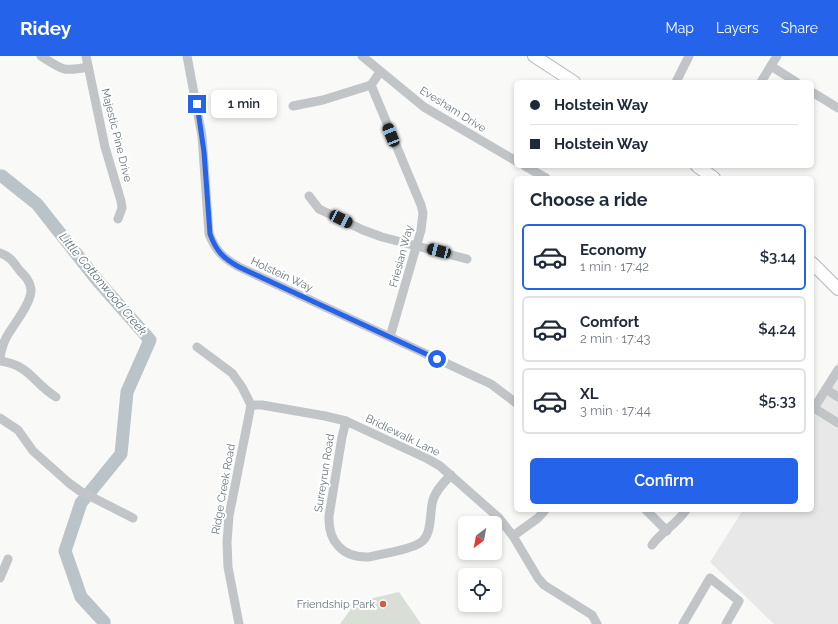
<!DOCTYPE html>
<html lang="en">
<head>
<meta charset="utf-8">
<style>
	body { margin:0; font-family:Raleway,sans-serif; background:#f6f6f7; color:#1f2937; height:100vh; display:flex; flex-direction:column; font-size:15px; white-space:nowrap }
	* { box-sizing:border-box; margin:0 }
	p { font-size:13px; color:#747a83 }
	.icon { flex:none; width:22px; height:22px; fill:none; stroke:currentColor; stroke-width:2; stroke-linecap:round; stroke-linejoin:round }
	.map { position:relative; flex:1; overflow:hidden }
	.drawer { position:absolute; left:514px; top:120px; width:300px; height:336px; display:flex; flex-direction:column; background:#fff; border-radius:6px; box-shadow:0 2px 6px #0003 }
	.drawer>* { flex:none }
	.top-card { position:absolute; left:514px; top:24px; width:300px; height:88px; border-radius:6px; box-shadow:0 2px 6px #0003; display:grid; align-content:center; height:88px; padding:0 16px; background:#fff }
	.needle { width:26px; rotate:212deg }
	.buttons { position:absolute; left:458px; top:460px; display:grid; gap:8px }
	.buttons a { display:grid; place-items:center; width:44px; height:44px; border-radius:6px; background:#fff; box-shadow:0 2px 6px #0003; font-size:20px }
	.end { position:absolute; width:18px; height:18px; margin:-9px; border:5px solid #2563eb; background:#fff; box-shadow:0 0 0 2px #fff }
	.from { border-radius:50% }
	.bubble { position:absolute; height:28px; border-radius:6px; background:#fff; box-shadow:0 2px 6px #0003; font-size:13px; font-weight:600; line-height:28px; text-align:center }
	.car { position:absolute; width:12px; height:24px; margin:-12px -6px; border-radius:5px; box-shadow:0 0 3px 1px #0007; background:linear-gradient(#222 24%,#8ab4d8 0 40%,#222 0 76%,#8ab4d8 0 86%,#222 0) }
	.top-card b { display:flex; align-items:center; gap:14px; height:38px; font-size:15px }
	.top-card b+b { border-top:1px solid #e0e1e3 }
	.top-card i { width:10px; height:10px; background:#1f2937 }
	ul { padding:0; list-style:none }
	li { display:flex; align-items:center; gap:12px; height:66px; margin:0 8px 6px; padding:0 8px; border:2px solid #e0e1e3; border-radius:6px }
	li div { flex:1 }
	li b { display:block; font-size:15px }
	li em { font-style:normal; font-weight:600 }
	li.current { border-color:#2563eb }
	li>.icon { width:36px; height:36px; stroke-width:1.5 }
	h2 { padding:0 16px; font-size:18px; line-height:48px }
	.primary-button { display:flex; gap:8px; margin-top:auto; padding:8px 16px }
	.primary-button a { flex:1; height:46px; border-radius:6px; background:#2563eb; color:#fff; font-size:16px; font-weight:600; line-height:46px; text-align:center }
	header { display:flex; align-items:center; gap:24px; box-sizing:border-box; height:56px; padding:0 20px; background:#2563eb; color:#fff }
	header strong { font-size:19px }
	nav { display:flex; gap:22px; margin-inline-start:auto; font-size:14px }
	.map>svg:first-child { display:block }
	.built { fill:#e7e8e7 }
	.green { fill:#d9ded7 }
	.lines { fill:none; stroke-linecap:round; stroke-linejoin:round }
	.river { stroke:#bac4c8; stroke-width:13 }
	.major-casing { stroke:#b4b9bc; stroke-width:14 }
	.minor { stroke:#c1c5c8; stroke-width:9 }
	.major { stroke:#fff; stroke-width:12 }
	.route { stroke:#2563eb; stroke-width:5 }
	.poi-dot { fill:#d35e3e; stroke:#fff; stroke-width:1.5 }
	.labels { text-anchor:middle; stroke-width:4; stroke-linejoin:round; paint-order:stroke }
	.street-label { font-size:11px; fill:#66757f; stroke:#fff }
	.poi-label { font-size:11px; fill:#66757f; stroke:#fff; text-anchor:end }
	.water-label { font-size:12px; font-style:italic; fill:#627379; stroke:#fff }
</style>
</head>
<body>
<header>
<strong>Ridey</strong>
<nav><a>Map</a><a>Layers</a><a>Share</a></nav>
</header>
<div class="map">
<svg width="838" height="568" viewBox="0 0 838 568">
	<rect width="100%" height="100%" fill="#f9f9f7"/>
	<path class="built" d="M 838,306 L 838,568 L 774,568 L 710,506 L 743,454 L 812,454 L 812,347 Z"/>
	<path class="green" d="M 399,536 L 421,568 L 340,568 L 351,553 L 369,543 Z"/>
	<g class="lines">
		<path class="river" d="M 0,120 L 2,120 L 37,148 L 97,224 L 150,284 L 127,336 L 121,398 L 81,447 L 65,495 L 81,541 L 104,566 L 104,568"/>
		<g class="major-casing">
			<g id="major">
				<path d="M 534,0 L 574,26"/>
				<path d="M 697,110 L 714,122"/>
				<path d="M 812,207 L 838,233"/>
			</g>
		</g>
		<g class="minor">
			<path d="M 41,0 C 62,14 64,16 88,11"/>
			<path d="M 86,0 L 105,91 L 121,145 L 122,152 L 118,163"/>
			<path d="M 187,0 L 202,80 L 209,178 C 216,195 223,202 239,211 L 491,328 L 516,347"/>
			<path d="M 362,0 L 424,51 L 516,105"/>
			<path d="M 771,10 L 796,26"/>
			<path d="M 380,16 L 371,29 L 421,149 L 423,157 L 421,174 L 390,281"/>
			<path d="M 676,26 L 689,0"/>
			<path d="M 761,26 L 777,0"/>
			<path d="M 812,36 L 838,52"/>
			<path d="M 293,50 L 323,44 L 371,29"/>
			<path d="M 525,110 L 546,122"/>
			<path d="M 702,122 L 709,110"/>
			<path d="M 309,140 L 319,153 L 363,174 L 382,181 L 467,203"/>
			<path d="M 0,197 C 11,201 13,206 20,215 C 25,220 30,225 31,233 C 32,247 13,269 6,282 C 3,288 1,295 0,302"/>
			<path d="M 197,291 L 232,317 L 242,331 L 251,349"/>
			<path d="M 0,305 C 30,309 33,327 56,341"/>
			<path d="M 838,314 L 814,352 L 838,367"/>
			<path d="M 826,333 L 838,341"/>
			<path d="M 251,349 L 262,349 L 325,360 L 346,365 L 428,403 L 440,410 L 499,462 L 513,480 L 538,522 L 544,529 L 592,559 L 597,568"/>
			<path d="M 0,362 L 18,374 L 33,395 L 69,427 L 80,435 L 133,462"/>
			<path d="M 346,365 L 342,381 L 329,460 C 328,485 342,502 369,501 C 384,497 407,495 420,487 C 433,479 429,457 433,444 C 436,434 444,426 451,419"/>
			<path d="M 646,454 L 667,475"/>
			<path d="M 513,480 L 538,462 L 545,454"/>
			<path d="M 652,489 C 662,475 676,469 686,454"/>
			<path d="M 0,522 L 8,503"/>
			<path d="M 239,568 L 228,511 L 227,486 L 229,460 L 251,349"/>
			<path d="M 683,568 L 710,522 L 739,545 L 726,568"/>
		</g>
		<use href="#major" class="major"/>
	</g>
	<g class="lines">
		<path class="route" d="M 197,48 L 204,96 L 210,178 C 216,195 223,202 239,211 L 437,303"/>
	</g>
	<circle class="poi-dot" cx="383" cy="548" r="4"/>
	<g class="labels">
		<g class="street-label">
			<text transform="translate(453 53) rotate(32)" y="4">Evesham Drive</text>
			<text transform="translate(117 79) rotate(76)" y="4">Majestic Pine Drive</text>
			<text transform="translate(401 200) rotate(-75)" y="4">Friesian Way</text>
			<text transform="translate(282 218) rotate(25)" y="4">Holstein Way</text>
			<text transform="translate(403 379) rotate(26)" y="4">Bridlewalk Lane</text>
			<text transform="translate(324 417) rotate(-81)" y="4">Surreyrun Road</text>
			<text transform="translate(223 433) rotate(-80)" y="4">Ridge Creek Road</text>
		</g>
		<g class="poi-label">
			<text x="375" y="552">Friendship Park</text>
		</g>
		<g class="water-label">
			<text transform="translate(103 228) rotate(50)" y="4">Little Cottonwood Creek</text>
		</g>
	</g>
</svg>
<div class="buttons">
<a><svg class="needle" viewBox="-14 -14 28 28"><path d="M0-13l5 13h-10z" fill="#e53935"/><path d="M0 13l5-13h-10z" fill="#747a83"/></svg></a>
<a><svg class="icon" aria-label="locate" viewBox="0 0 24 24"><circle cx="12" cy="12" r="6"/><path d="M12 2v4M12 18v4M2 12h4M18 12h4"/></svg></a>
</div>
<i class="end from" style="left:437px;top:303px"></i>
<i class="end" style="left:197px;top:48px"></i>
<div class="bubble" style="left:211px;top:34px;width:66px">1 min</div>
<i class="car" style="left:391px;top:79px;rotate:338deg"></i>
<i class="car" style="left:341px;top:163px;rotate:116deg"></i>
<i class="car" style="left:439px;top:195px;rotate:285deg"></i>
<div class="top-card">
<b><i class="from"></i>Holstein Way</b>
<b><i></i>Holstein Way</b>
</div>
<section class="drawer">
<h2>Choose a ride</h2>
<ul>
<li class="current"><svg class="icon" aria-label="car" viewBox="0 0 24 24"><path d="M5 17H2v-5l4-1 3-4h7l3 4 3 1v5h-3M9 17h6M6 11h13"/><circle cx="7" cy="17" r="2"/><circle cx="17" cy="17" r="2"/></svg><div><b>Economy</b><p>1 min · 17:42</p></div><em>$3.14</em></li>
<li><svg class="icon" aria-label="car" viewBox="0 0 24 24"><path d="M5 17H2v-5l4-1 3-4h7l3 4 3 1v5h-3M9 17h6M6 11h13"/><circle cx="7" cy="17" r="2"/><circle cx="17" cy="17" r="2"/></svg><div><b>Comfort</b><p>2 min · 17:43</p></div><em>$4.24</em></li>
<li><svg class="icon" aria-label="car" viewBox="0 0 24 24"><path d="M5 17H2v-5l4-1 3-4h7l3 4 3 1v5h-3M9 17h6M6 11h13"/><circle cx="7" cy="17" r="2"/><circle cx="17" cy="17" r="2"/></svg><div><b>XL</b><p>3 min · 17:44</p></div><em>$5.33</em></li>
</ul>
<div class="primary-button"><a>Confirm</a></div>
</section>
</div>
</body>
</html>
